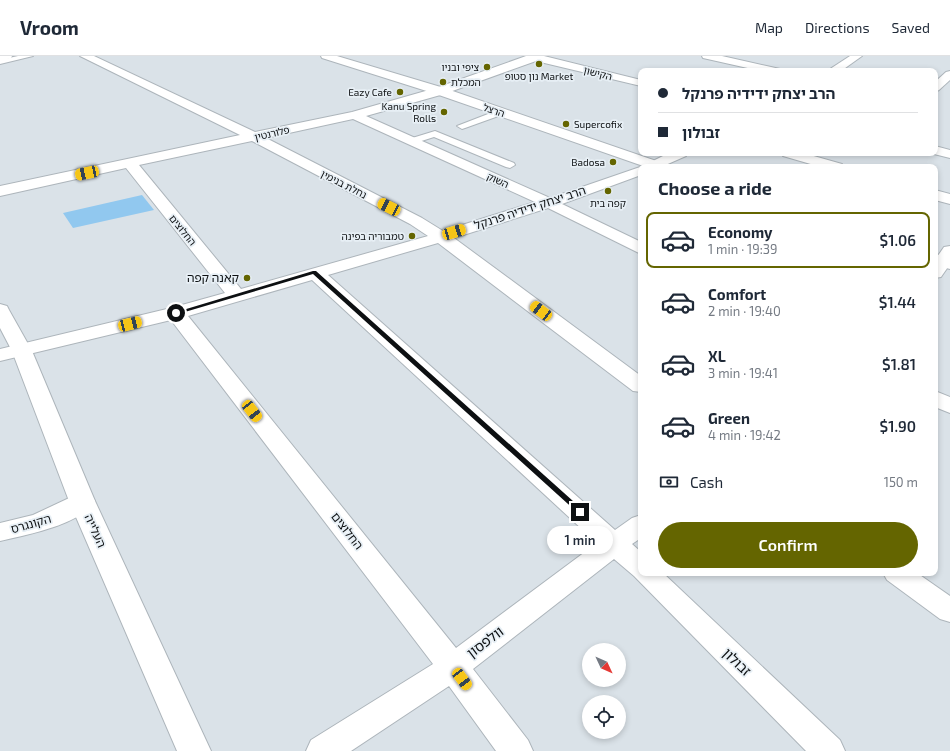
<!DOCTYPE html>
<html lang="en">
<head>
<meta charset="utf-8">
<style>
	body { margin:0; font-family:"Exo 2","Noto Sans Hebrew",sans-serif; background:#f6f6f7; color:#1f2937; height:100vh; display:flex; flex-direction:column; font-size:15px; white-space:nowrap }
	* { box-sizing:border-box; margin:0 }
	p { font-size:13px; color:#747a83 }
	.icon { flex:none; width:22px; height:22px; fill:none; stroke:currentColor; stroke-width:2; stroke-linecap:round; stroke-linejoin:round }
	.map { position:relative; flex:1; overflow:hidden }
	.side { position:absolute; left:638px; top:108px; width:300px; height:412px; display:flex; flex-direction:column; background:#fff; border-radius:8px; box-shadow:0 2px 6px #0003 }
	.side>* { flex:none }
	.top-card { position:absolute; left:638px; top:12px; width:300px; height:88px; border-radius:8px; box-shadow:0 2px 6px #0003; display:grid; align-content:center; height:88px; padding:0 20px; background:#fff }
	.needle { width:26px; rotate:134deg }
	.buttons { position:absolute; left:582px; top:587px; display:grid; gap:8px }
	.buttons a { display:grid; place-items:center; width:44px; height:44px; border-radius:50%; background:#fff; box-shadow:0 2px 6px #0003; font-size:20px }
	.end { position:absolute; width:18px; height:18px; margin:-9px; border:5px solid #0d1012; background:#fff; box-shadow:0 0 0 2px #fff }
	.from { border-radius:50% }
	.bubble { position:absolute; height:28px; border-radius:14px; background:#fff; box-shadow:0 2px 6px #0003; font-size:13px; font-weight:600; line-height:28px; text-align:center }
	.car { position:absolute; width:12px; height:24px; margin:-12px -6px; border-radius:5px; box-shadow:0 0 3px 1px #0007; background:linear-gradient(#f5c518 24%,#345 0 40%,#f5c518 0 76%,#345 0 86%,#f5c518 0) }
	.top-card b { display:flex; align-items:center; gap:14px; height:38px; font-size:15px }
	.top-card b+b { border-top:1px solid #e0e1e3 }
	.top-card i { width:10px; height:10px; background:#1f2937 }
	ul { padding:0; list-style:none }
	li { display:flex; align-items:center; gap:12px; height:56px; margin:0 8px 6px; padding:0 12px; border:2px solid transparent; border-radius:8px }
	li div { flex:1 }
	li b { display:block; font-size:15px }
	li em { font-style:normal; font-weight:600 }
	li.current { border-color:#646500 }
	li>.icon { width:36px; height:36px; stroke-width:1.5 }
	h2 { padding:0 20px; font-size:18px; line-height:48px }
	.pay { display:flex; align-items:center; gap:10px; height:44px; padding:0 20px; font-size:15px }
	.pay p { margin-inline-start:auto }
	.action { display:flex; gap:8px; margin-top:auto; padding:8px 20px }
	.action a { flex:1; height:46px; border-radius:24px; background:#646500; color:#fff; font-size:16px; font-weight:600; line-height:46px; text-align:center }
	header { display:flex; align-items:center; gap:24px; box-sizing:border-box; height:56px; padding:0 20px; background:#fff; border-bottom:1px solid #e0e1e3 }
	header strong { font-size:19px }
	nav { display:flex; gap:22px; margin-inline-start:auto; font-size:14px }
	.map>svg:first-child { display:block }
	.green { fill:#91c8ef }
	.lines { fill:none; stroke-linecap:round; stroke-linejoin:round }
	.lane-casing { stroke:#adb5bb; stroke-width:2 }
	.street-casing { stroke:#adb5bb; stroke-width:2 }
	.secondary-casing { stroke:#adb5bb; stroke-width:2 }
	.lane { fill:#fff; fill-rule:evenodd }
	.street { fill:#fff; fill-rule:evenodd }
	.secondary { fill:#fff; fill-rule:evenodd }
	.route { fill:#0d1012 }
	.poi-dot { fill:#646500; stroke:#e7eff5; stroke-width:1.5 }
	.labels { text-anchor:middle; stroke-width:3.5; stroke-linejoin:round; paint-order:stroke }
	.far-poi-label { font-size:10px; fill:#0d1012; stroke:#e7eff5; text-anchor:end }
	.far-street-label { font-size:10px; fill:#0d1012; stroke:#e7eff5 }
	.street-label { font-size:12px; fill:#0d1012; stroke:#e7eff5 }
	.poi-label { font-size:12px; fill:#0d1012; stroke:#e7eff5; text-anchor:end }
	.near-street-label { font-size:14px; fill:#0d1012; stroke:#e7eff5 }
</style>
</head>
<body>
<header>
<strong>Vroom</strong>
<nav><a>Map</a><a>Directions</a><a>Saved</a></nav>
</header>
<div class="map">
<svg width="950" height="695" viewBox="0 0 950 695">
	<rect width="100%" height="100%" fill="#dae2e8"/>
	<path class="green" d="M 142,139 L 154,154 L 73,172 L 63,157 Z"/>
	<g class="lines">
		<g class="lane-casing">
			<g id="lane">
				<path d="M 18,0 L 33,0 L 0,8 L 0,4 Z"/>
				<path d="M 501,53 L 504,54 L 504,58 L 465,72 L 462,73 L 457,70 Z"/>
				<path d="M 435,75 L 514,107 L 515,109 L 510,112 L 506,111 L 434,81 L 412,88 L 407,85 L 409,83 Z"/>
			</g>
		</g>
		<g class="street-casing">
			<g id="street">
				<path d="M 80,0 L 94,0 L 255,76 L 352,56 L 436,32 L 526,0 L 544,0 L 641,24 L 641,30 L 536,5 L 444,38 L 366,60 L 550,142 L 643,110 L 669,97 L 688,97 L 686,100 L 661,111 L 641,111 L 641,119 L 562,148 L 641,186 L 641,198 L 548,152 L 454,182 L 641,320 L 641,336 L 633,335 L 438,187 L 328,219 L 615,474 L 632,462 L 641,459 L 641,482 L 632,488 L 641,496 L 641,517 L 663,517 L 840,684 L 845,695 L 806,695 L 634,520 L 614,503 L 473,613 L 528,684 L 533,695 L 496,695 L 449,630 L 351,695 L 306,695 L 311,684 L 433,608 L 171,264 L 0,305 L 0,293 L 171,252 L 225,237 L 126,112 L 0,140 L 0,130 L 240,79 ZM 353,63 L 535,146 L 443,175 L 422,162 L 266,82 ZM 252,85 L 410,168 L 428,180 L 241,233 L 139,109 ZM 312,224 L 597,487 L 456,592 L 188,260 Z"/>
				<path d="M 702,0 L 722,0 L 780,13 L 782,15 L 761,15 L 703,2 Z"/>
				<path d="M 850,0 L 862,0 L 841,15 L 827,15 Z"/>
				<path d="M 950,15 L 950,24 L 939,34 L 935,36 L 935,26 L 946,16 Z"/>
				<path d="M 935,90 L 950,94 L 950,102 L 930,97 L 935,97 Z"/>
				<path d="M 781,97 L 803,97 L 842,108 L 844,111 L 821,111 L 783,100 Z"/>
				<path d="M 935,134 L 950,138 L 950,148 L 935,144 Z"/>
				<path d="M 950,190 L 950,208 L 941,221 L 935,222 L 935,204 L 944,191 Z"/>
				<path d="M 935,335 L 950,341 L 950,357 L 935,351 Z"/>
				<path d="M 82,436 L 91,439 L 95,445 C 80,469 26,479 0,485 L 0,467 L 33,459 Z"/>
				<path d="M 883,517 L 917,517 L 950,540 L 950,566 L 940,563 L 887,524 Z"/>
			</g>
		</g>
		<g class="secondary-casing">
			<g id="secondary">
				<path d="M 0,0 L 12,0 L 11,2 L 0,5 Z"/>
				<path d="M 321,0 L 337,0 L 444,32 L 665,108 L 667,111 L 646,111 L 436,38 L 322,2 Z"/>
				<path d="M 935,198 L 950,202 L 950,213 L 935,209 Z"/>
				<path d="M 0,248 L 7,250 L 9,254 L 32,295 L 95,445 L 211,695 L 177,695 L 69,445 L 12,295 L 0,272 Z"/>
			</g>
		</g>
		<use href="#lane" class="lane"/>
		<use href="#street" class="street"/>
		<use href="#secondary" class="secondary"/>
	</g>
	<path class="route" d="M 313,215 L 316,215 L 583,454 L 583,457 L 578,457 L 313,218 L 178,258 L 173,257 Z"/>
	<g class="poi-dot">
		<circle cx="539" cy="8" r="4"/>
		<circle cx="487" cy="11" r="4"/>
		<circle cx="443" cy="26" r="4"/>
		<circle cx="400" cy="36" r="4"/>
		<circle cx="444" cy="56" r="4"/>
		<circle cx="566" cy="68" r="4"/>
		<circle cx="613" cy="106" r="4"/>
		<circle cx="608" cy="135" r="4"/>
		<circle cx="412" cy="180" r="4"/>
		<circle cx="247" cy="222" r="4"/>
	</g>
	<g class="labels">
		<g class="far-poi-label">
			<text x="479" y="15">ציפי ובניו</text>
			<text x="539" y="24" text-anchor="middle">נון סטופ Market</text>
			<text x="451" y="30" text-anchor="start">המכלת</text>
			<text x="392" y="40">Eazy Cafe</text>
			<text x="436" y="54">Kanu Spring<tspan x="436" dy="12">Rolls</tspan></text>
			<text x="574" y="72" text-anchor="start">Supercofix</text>
			<text x="605" y="110">Badosa</text>
			<text x="608" y="151" text-anchor="middle">קפה בית</text>
			<text x="404" y="184">טמבוריה בפינה</text>
		</g>
		<g class="far-street-label">
			<text transform="translate(598 17) rotate(14)" y="4">הקישון</text>
			<text transform="translate(494 54) rotate(19)" y="4">הרצל</text>
			<text transform="translate(272 77) rotate(-13)" y="4">פלורנטין</text>
			<text transform="translate(498 124) rotate(24)" y="4">השוק</text>
			<text transform="translate(344 128) rotate(27)" y="4">נחלת בנימין</text>
			<text transform="translate(183 174) rotate(51)" y="4">החלוצים</text>
		</g>
		<g class="street-label">
			<text transform="translate(530 152) rotate(-18)" y="4">הרב יצחק ידידיה פרנקל</text>
			<text transform="translate(31 468) rotate(-16)" y="4">הקונגרס</text>
			<text transform="translate(95 475) rotate(66)" y="4">העלייה</text>
			<text transform="translate(347 475) rotate(52)" y="4">החלוצים</text>
		</g>
		<g class="poi-label">
			<text x="239" y="226">קאנה קפה</text>
		</g>
		<g class="near-street-label">
			<text transform="translate(485 586) rotate(-37)" y="5">וולפסון</text>
			<text transform="translate(737 606) rotate(44)" y="5">זבולון</text>
		</g>
	</g>
</svg>
<div class="buttons">
<a><svg class="needle" viewBox="-14 -14 28 28"><path d="M0-13l5 13h-10z" fill="#e53935"/><path d="M0 13l5-13h-10z" fill="#747a83"/></svg></a>
<a><svg class="icon" aria-label="locate" viewBox="0 0 24 24"><circle cx="12" cy="12" r="6"/><path d="M12 2v4M12 18v4M2 12h4M18 12h4"/></svg></a>
</div>
<i class="end from" style="left:176px;top:257px"></i>
<i class="end" style="left:580px;top:456px"></i>
<div class="bubble" style="left:547px;top:470px;width:66px">1 min</div>
<i class="car" style="left:87px;top:117px;rotate:258deg"></i>
<i class="car" style="left:389px;top:151px;rotate:297deg"></i>
<i class="car" style="left:454px;top:176px;rotate:73deg"></i>
<i class="car" style="left:541px;top:255px;rotate:307deg"></i>
<i class="car" style="left:130px;top:268px;rotate:76deg"></i>
<i class="car" style="left:252px;top:355px;rotate:142deg"></i>
<i class="car" style="left:462px;top:623px;rotate:143deg"></i>
<div class="top-card">
<b><i class="from"></i>הרב יצחק ידידיה פרנקל</b>
<b><i></i>זבולון</b>
</div>
<section class="side">
<h2>Choose a ride</h2>
<ul>
<li class="current"><svg class="icon" aria-label="car" viewBox="0 0 24 24"><path d="M5 17H2v-5l4-1 3-4h7l3 4 3 1v5h-3M9 17h6M6 11h13"/><circle cx="7" cy="17" r="2"/><circle cx="17" cy="17" r="2"/></svg><div><b>Economy</b><p>1 min · 19:39</p></div><em>$1.06</em></li>
<li><svg class="icon" aria-label="car" viewBox="0 0 24 24"><path d="M5 17H2v-5l4-1 3-4h7l3 4 3 1v5h-3M9 17h6M6 11h13"/><circle cx="7" cy="17" r="2"/><circle cx="17" cy="17" r="2"/></svg><div><b>Comfort</b><p>2 min · 19:40</p></div><em>$1.44</em></li>
<li><svg class="icon" aria-label="car" viewBox="0 0 24 24"><path d="M5 17H2v-5l4-1 3-4h7l3 4 3 1v5h-3M9 17h6M6 11h13"/><circle cx="7" cy="17" r="2"/><circle cx="17" cy="17" r="2"/></svg><div><b>XL</b><p>3 min · 19:41</p></div><em>$1.81</em></li>
<li><svg class="icon" aria-label="car" viewBox="0 0 24 24"><path d="M5 17H2v-5l4-1 3-4h7l3 4 3 1v5h-3M9 17h6M6 11h13"/><circle cx="7" cy="17" r="2"/><circle cx="17" cy="17" r="2"/></svg><div><b>Green</b><p>4 min · 19:42</p></div><em>$1.90</em></li>
</ul>
<div class="pay"><svg class="icon" aria-label="cash" viewBox="0 0 24 24"><path d="M3 7h18v10H3z"/><circle cx="12" cy="12" r="2"/></svg>Cash<p>150 m</p></div>
<div class="action"><a>Confirm</a></div>
</section>
</div>
</body>
</html>
